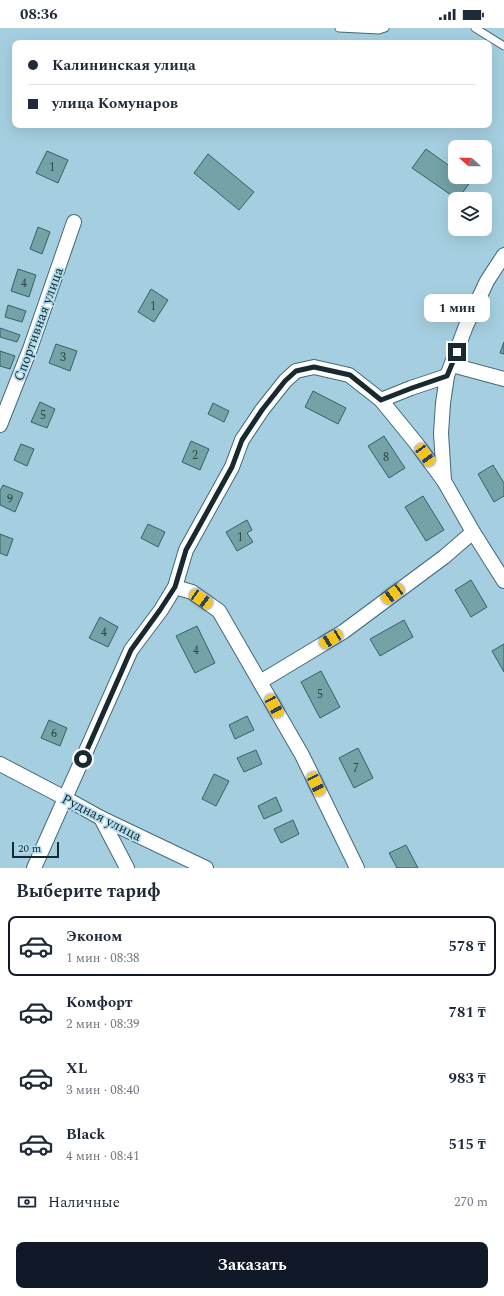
<!DOCTYPE html>
<html lang="ru">
<head>
<meta charset="utf-8">
<style>
	body { margin:0; font-family:Spectral,serif; background:#f2f2f3; color:#1f2937; height:100vh; display:flex; flex-direction:column; font-size:15px; white-space:nowrap }
	* { box-sizing:border-box; margin:0 }
	p { font-size:13px; color:#747a83 }
	.icon { flex:none; width:22px; height:22px; fill:none; stroke:currentColor; stroke-width:2; stroke-linecap:round; stroke-linejoin:round }
	.map { position:relative; height:840px; overflow:hidden }
	.drawer { display:flex; flex-direction:column; background:#fff; flex:1 }
	.drawer>* { flex:none }
	.banner { position:absolute; left:12px; top:12px; width:480px; height:88px; border-radius:8px; box-shadow:0 4px 16px #0002; display:grid; align-content:center; height:88px; padding:0 16px; background:#fff }
	.needle { width:26px; rotate:291deg }
	.controls { position:absolute; left:448px; top:112px; display:grid; gap:8px }
	.controls a { display:grid; place-items:center; width:44px; height:44px; border-radius:8px; background:#fff; box-shadow:0 4px 16px #0002; font-size:20px }
	.scale { position:absolute; left:12px; bottom:10px; width:47px; box-sizing:border-box; padding-left:4px; border:2px solid #18292f; border-top:0; font-size:11px; line-height:14px; white-space:nowrap; color:#18292f; -webkit-text-stroke:3px #b1dced; paint-order:stroke }
	.end { position:absolute; width:18px; height:18px; margin:-9px; border:5px solid #18292f; background:#fff; box-shadow:0 0 0 2px #fff }
	.from { border-radius:50% }
	.bubble { position:absolute; height:28px; border-radius:8px; background:#fff; box-shadow:0 4px 16px #0002; font-size:13px; font-weight:700; line-height:28px; text-align:center }
	.car { position:absolute; width:12px; height:24px; margin:-12px -6px; border-radius:5px; box-shadow:0 0 3px 1px #0007; background:linear-gradient(#f5c518 24%,#345 0 40%,#f5c518 0 76%,#345 0 86%,#f5c518 0) }
	.banner b { display:flex; align-items:center; gap:14px; height:38px; font-size:15px }
	.banner b+b { border-top:1px solid #e0e1e3 }
	.banner i { width:10px; height:10px; background:#1f2937 }
	ul { padding:0; list-style:none }
	li { display:flex; align-items:center; gap:12px; height:60px; margin:0 8px 6px; padding:0 8px; border:2px solid transparent; border-radius:8px }
	li div { flex:1 }
	li b { display:block; font-size:15px }
	li em { font-style:normal; font-weight:700 }
	li.selected { border-color:#111827 }
	li>.icon { width:36px; height:36px; stroke-width:1.5 }
	h2 { padding:0 16px; font-size:18px; line-height:48px }
	.pay { display:flex; align-items:center; gap:10px; height:44px; padding:0 16px; font-size:15px }
	.pay p { margin-inline-start:auto }
	.primary-button { display:flex; gap:8px; margin-top:auto; padding:8px 16px }
	.primary-button a { flex:1; height:46px; border-radius:8px; background:#111827; color:#fff; font-size:16px; font-weight:700; line-height:46px; text-align:center }
	.status { display:flex; justify-content:space-between; align-items:center; height:28px; padding:0 20px; background:#fff; direction:ltr }
	.status svg { height:11px; fill:currentColor }
	.map>svg:first-child { display:block }
	.building { fill:#73a2a7; stroke:#346266 }
	.lines { fill:none; stroke-linecap:round; stroke-linejoin:round }
	.service-casing { stroke:#426979; stroke-width:9 }
	.minor-casing { stroke:#426979; stroke-width:16 }
	.service { stroke:#fff; stroke-width:7 }
	.minor { stroke:#fff; stroke-width:14 }
	.route { stroke:#18292f; stroke-width:5 }
	.labels { text-anchor:middle; stroke-width:3.5; stroke-linejoin:round; paint-order:stroke }
	.number-label { font-size:12px; fill:#2f474d }
	.street-label { font-size:14px; fill:#18292f; stroke:#b1dced }
</style>
</head>
<body>
<div class="status"><b>08:36</b><svg viewBox="0 0 49 12"><path d="M0 12V9h3v3zM5 12V6h3v6zM10 12V3h3v9zM15 12V0h3v12zM26 1h20v11H26zM47 4h2v5h-2z"/></svg></div>
<div class="map">
<svg width="504" height="840" viewBox="0 0 504 840">
	<rect width="100%" height="100%" fill="#a5cfe0"/>
	<g class="building">
		<path d="M 426,121 L 455,142 L 455,149 L 465,149 L 471,153 L 458,171 L 457,171 L 412,140 Z"/>
		<path d="M 47,123 L 68,132 L 58,155 L 36,145 Z"/>
		<path d="M 208,126 L 254,164 L 239,182 L 194,145 Z"/>
		<path d="M 38,199 L 50,204 L 42,226 L 30,221 Z"/>
		<path d="M 18,241 L 36,247 L 29,269 L 11,263 Z"/>
		<path d="M 151,261 L 168,272 L 154,294 L 138,284 Z"/>
		<path d="M 8,277 L 26,283 L 22,294 L 5,289 Z"/>
		<path d="M 0,300 L 20,307 L 17,314 L 0,309 Z"/>
		<path d="M 504,314 L 504,326 L 500,325 Z"/>
		<path d="M 56,316 L 77,323 L 70,343 L 49,335 Z"/>
		<path d="M 0,323 L 15,328 L 10,341 L 0,338 Z"/>
		<path d="M 313,363 L 346,380 L 338,396 L 305,379 Z"/>
		<path d="M 40,374 L 55,381 L 47,400 L 31,394 Z"/>
		<path d="M 213,375 L 229,383 L 224,394 L 208,386 Z"/>
		<path d="M 384,408 L 405,440 L 389,450 L 368,418 Z"/>
		<path d="M 191,413 L 209,421 L 200,442 L 182,434 Z"/>
		<path d="M 21,416 L 34,421 L 27,438 L 14,432 Z"/>
		<path d="M 493,437 L 504,455 L 504,468 L 494,474 L 478,446 Z"/>
		<path d="M 3,457 L 23,465 L 15,484 L 0,477 L 0,463 Z"/>
		<path d="M 423,468 L 444,502 L 426,513 L 405,479 Z"/>
		<path d="M 247,492 L 252,502 L 247,505 L 253,514 L 237,523 L 226,504 Z"/>
		<path d="M 148,496 L 165,504 L 158,519 L 141,510 Z"/>
		<path d="M 0,506 L 13,511 L 7,528 L 0,525 Z"/>
		<path d="M 471,552 L 487,579 L 471,589 L 455,562 Z"/>
		<path d="M 100,589 L 118,599 L 108,619 L 89,610 Z"/>
		<path d="M 404,592 L 413,609 L 380,628 L 370,611 Z"/>
		<path d="M 197,598 L 215,635 L 195,645 L 176,608 Z"/>
		<path d="M 504,616 L 504,644 L 492,623 Z"/>
		<path d="M 321,643 L 340,679 L 320,690 L 301,654 Z"/>
		<path d="M 247,688 L 254,702 L 235,711 L 229,697 Z"/>
		<path d="M 49,692 L 67,700 L 60,718 L 41,710 Z"/>
		<path d="M 358,720 L 373,750 L 354,760 L 339,730 Z"/>
		<path d="M 256,722 L 262,736 L 244,744 L 237,730 Z"/>
		<path d="M 214,746 L 229,753 L 216,778 L 202,771 Z"/>
		<path d="M 276,769 L 282,783 L 264,791 L 258,778 Z"/>
		<path d="M 293,792 L 299,806 L 281,815 L 274,801 Z"/>
		<path d="M 406,817 L 418,840 L 397,840 L 389,825 Z"/>
	</g>
	<g class="lines">
		<g class="service-casing">
			<g id="service">
				<path d="M 339,0 L 379,2 L 385,0"/>
				<path d="M 475,0 L 504,18"/>
			</g>
		</g>
		<g class="minor-casing">
			<g id="minor">
				<path d="M 504,227 L 487,253 L 466,298 L 447,348 L 443,375 L 441,405 L 444,453 L 473,504 L 504,553"/>
				<path d="M 452,337 L 504,351"/>
				<path d="M 381,372 L 411,360 L 447,348"/>
				<path d="M 0,397 L 30,321 L 74,194"/>
				<path d="M 175,559 L 192,564 L 219,583 L 302,727 L 357,840"/>
				<path d="M 260,654 L 343,604 L 444,529 L 473,504"/>
				<path d="M 0,736 L 65,770 L 101,790 L 206,840"/>
				<path d="M 101,790 L 127,840"/>
				<path d="M 34,840 L 131,622 L 161,582 L 175,559 L 186,522 L 232,439 L 242,412 L 262,382 L 285,353 L 296,343 L 314,339 L 349,347 L 381,372 L 416,415 L 444,453"/>
			</g>
		</g>
		<use href="#service" class="service"/>
		<use href="#minor" class="minor"/>
	</g>
	<g class="lines">
		<path class="route" d="M 83,731 L 131,622 L 160,582 L 175,559 L 186,522 L 232,439 L 242,412 L 262,382 L 285,353 L 296,343 L 314,339 L 350,347 L 381,372 L 412,360 L 447,348 L 457,324"/>
	</g>
	<g class="labels">
		<g class="number-label">
			<text x="52" y="143">1</text>
			<text x="24" y="259">4</text>
			<text x="153" y="282">1</text>
			<text x="63" y="333">3</text>
			<text x="43" y="391">5</text>
			<text x="195" y="431">2</text>
			<text x="386" y="433">8</text>
			<text x="10" y="475">9</text>
			<text x="240" y="513">1</text>
			<text x="104" y="608">4</text>
			<text x="196" y="626">4</text>
			<text x="320" y="670">5</text>
			<text x="54" y="709">6</text>
			<text x="356" y="744">7</text>
		</g>
		<g class="street-label">
			<text transform="translate(38 296) rotate(-70)" y="5">Спортивная улица</text>
			<text transform="translate(102 789) rotate(27)" y="5">Рудная улица</text>
		</g>
	</g>
</svg>
<div class="controls">
<a><svg class="needle" viewBox="-14 -14 28 28"><path d="M0-13l5 13h-10z" fill="#e53935"/><path d="M0 13l5-13h-10z" fill="#747a83"/></svg></a>
<a><svg class="icon" aria-label="layers" viewBox="0 0 24 24"><path d="M12 4l9 5-9 5-9-5zM3 14l9 5 9-5"/></svg></a>
</div>
<div class="scale">20 m</div>
<i class="end from" style="left:83px;top:731px"></i>
<i class="end" style="left:457px;top:324px"></i>
<div class="bubble" style="left:424px;top:266px;width:66px">1 мин</div>
<i class="car" style="left:425px;top:427px;rotate:144deg"></i>
<i class="car" style="left:393px;top:566px;rotate:233deg"></i>
<i class="car" style="left:201px;top:571px;rotate:125deg"></i>
<i class="car" style="left:331px;top:611px;rotate:239deg"></i>
<i class="car" style="left:274px;top:678px;rotate:151deg"></i>
<i class="car" style="left:316px;top:756px;rotate:154deg"></i>
<div class="banner">
<b><i class="from"></i>Калининская улица</b>
<b><i></i>улица Комунаров</b>
</div>
</div>
<section class="drawer">
<h2>Выберите тариф</h2>
<ul>
<li class="selected"><svg class="icon" aria-label="car" viewBox="0 0 24 24"><path d="M5 17H2v-5l4-1 3-4h7l3 4 3 1v5h-3M9 17h6M6 11h13"/><circle cx="7" cy="17" r="2"/><circle cx="17" cy="17" r="2"/></svg><div><b>Эконом</b><p>1 мин · 08:38</p></div><em>578 ₸</em></li>
<li><svg class="icon" aria-label="car" viewBox="0 0 24 24"><path d="M5 17H2v-5l4-1 3-4h7l3 4 3 1v5h-3M9 17h6M6 11h13"/><circle cx="7" cy="17" r="2"/><circle cx="17" cy="17" r="2"/></svg><div><b>Комфорт</b><p>2 мин · 08:39</p></div><em>781 ₸</em></li>
<li><svg class="icon" aria-label="car" viewBox="0 0 24 24"><path d="M5 17H2v-5l4-1 3-4h7l3 4 3 1v5h-3M9 17h6M6 11h13"/><circle cx="7" cy="17" r="2"/><circle cx="17" cy="17" r="2"/></svg><div><b>XL</b><p>3 мин · 08:40</p></div><em>983 ₸</em></li>
<li><svg class="icon" aria-label="car" viewBox="0 0 24 24"><path d="M5 17H2v-5l4-1 3-4h7l3 4 3 1v5h-3M9 17h6M6 11h13"/><circle cx="7" cy="17" r="2"/><circle cx="17" cy="17" r="2"/></svg><div><b>Black</b><p>4 мин · 08:41</p></div><em>515 ₸</em></li>
</ul>
<div class="pay"><svg class="icon" aria-label="cash" viewBox="0 0 24 24"><path d="M3 7h18v10H3z"/><circle cx="12" cy="12" r="2"/></svg>Наличные<p>270 m</p></div>
<div class="primary-button"><a>Заказать</a></div>
</section>
</body>
</html>
